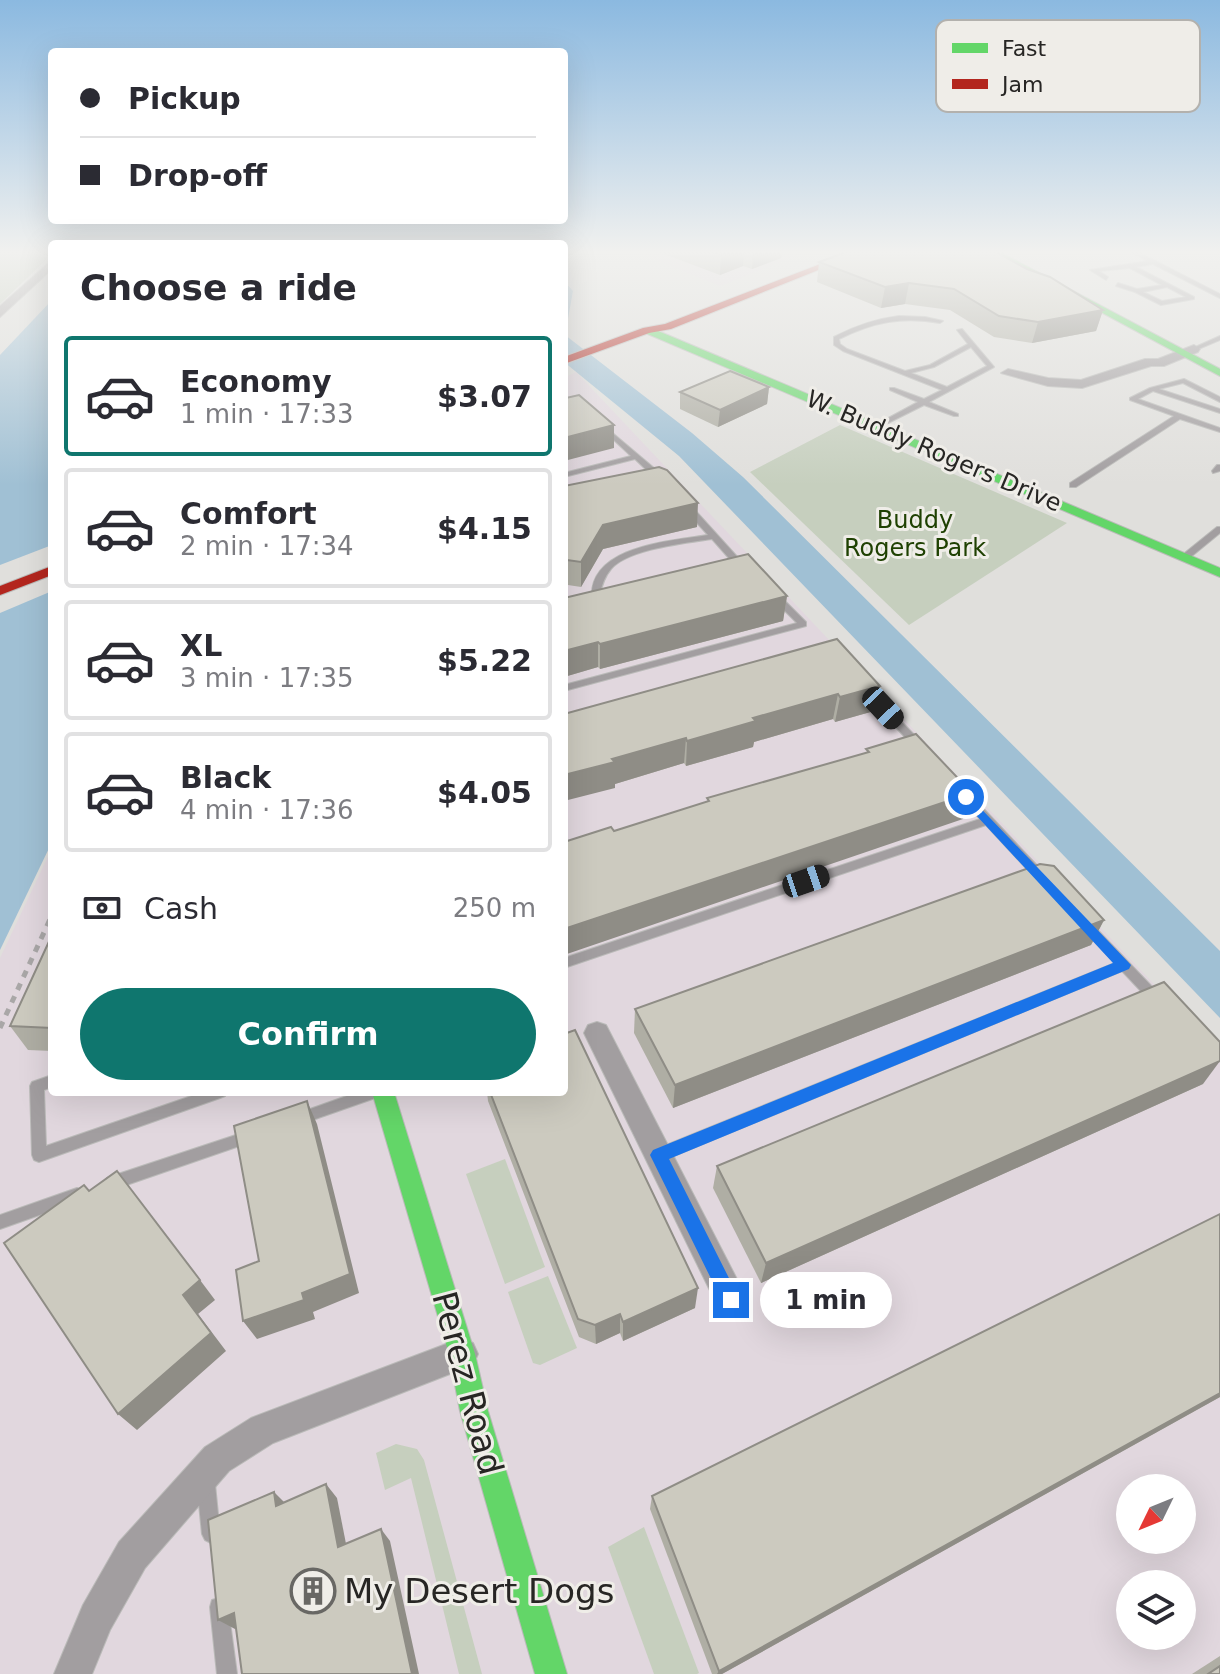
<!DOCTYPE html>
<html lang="en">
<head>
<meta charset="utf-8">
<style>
	body { margin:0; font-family:"DejaVu Sans",sans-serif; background:#f2f2f3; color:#2b2b33; height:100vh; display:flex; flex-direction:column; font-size:30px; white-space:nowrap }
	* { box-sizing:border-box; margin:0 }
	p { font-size:26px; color:#7c7c81 }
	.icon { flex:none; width:44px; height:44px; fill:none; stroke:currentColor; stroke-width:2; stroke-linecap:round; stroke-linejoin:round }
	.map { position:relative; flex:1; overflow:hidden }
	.sheet { position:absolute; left:48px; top:240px; width:520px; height:856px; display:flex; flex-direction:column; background:#fff; border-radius:8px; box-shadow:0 8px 32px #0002 }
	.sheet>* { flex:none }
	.hud { position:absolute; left:48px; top:48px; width:520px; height:176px; border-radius:8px; box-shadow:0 8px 32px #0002; display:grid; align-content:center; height:176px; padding:0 32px; background:#fff }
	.needle { width:52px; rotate:227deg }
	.tools { position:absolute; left:1116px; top:1474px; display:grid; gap:16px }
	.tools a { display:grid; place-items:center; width:80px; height:80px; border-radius:50%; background:#fff; box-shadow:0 8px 32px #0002; font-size:40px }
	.end { position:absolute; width:36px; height:36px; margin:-18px; border:10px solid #1a73e8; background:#fff; box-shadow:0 0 0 4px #fff }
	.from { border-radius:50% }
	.bubble { position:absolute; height:56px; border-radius:28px; background:#fff; box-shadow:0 8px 32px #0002; font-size:26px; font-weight:800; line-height:56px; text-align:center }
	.car { position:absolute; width:24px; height:48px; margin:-24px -12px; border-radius:10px; box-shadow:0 0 6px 2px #0007; background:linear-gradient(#222 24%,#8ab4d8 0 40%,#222 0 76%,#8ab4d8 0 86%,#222 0) }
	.hud b { display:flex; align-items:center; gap:28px; height:76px; font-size:30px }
	.hud b+b { border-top:2px solid #e1e1e2 }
	.hud i { width:20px; height:20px; background:#2b2b33 }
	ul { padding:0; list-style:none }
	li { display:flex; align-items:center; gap:24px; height:120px; margin:0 16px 12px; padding:0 16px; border:4px solid #e1e1e2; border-radius:8px }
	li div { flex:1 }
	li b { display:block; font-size:30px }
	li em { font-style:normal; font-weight:800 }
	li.on { border-color:#0f766e }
	li>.icon { width:72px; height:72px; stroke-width:1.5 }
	h2 { padding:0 32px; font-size:36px; line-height:96px }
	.pay { display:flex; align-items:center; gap:20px; height:88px; padding:0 32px; font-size:30px }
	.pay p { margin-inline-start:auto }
	.action { display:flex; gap:16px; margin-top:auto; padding:16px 32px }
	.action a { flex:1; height:92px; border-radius:48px; background:#0f766e; color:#fff; font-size:32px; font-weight:800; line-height:92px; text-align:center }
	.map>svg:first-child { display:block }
	.commercial { fill:#e1d7de; fill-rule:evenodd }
	.green { fill:#c6cfbe }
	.water { fill:#a0c0d4 }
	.pier { fill:#e0dfdc }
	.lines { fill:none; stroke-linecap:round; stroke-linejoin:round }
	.lane-casing { stroke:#babab8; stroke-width:2 }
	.street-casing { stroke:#babab8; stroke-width:2 }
	.fast-casing { stroke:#babab8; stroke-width:2 }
	.jam-casing { stroke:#babab8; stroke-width:2 }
	.path { stroke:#a9a7a7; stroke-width:5; stroke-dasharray:7 7; stroke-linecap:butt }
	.lane { fill:#a29ea0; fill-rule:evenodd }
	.street { fill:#a29ea0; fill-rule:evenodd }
	.fast { fill:#63d668; fill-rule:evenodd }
	.jam { fill:#b3261e; fill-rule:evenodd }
	.wall { fill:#afaea4 }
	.shaded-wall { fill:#8f8d86 }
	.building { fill:#cccabf; stroke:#8f8d86; stroke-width:2 }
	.route { fill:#1a73e8 }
	.labels { text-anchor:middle; stroke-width:6; stroke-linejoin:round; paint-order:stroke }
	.far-street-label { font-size:24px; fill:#272624; stroke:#efede8 }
	.far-park-label { font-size:24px; fill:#1f4102; stroke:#efede8 }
	.near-street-label { font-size:34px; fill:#272624; stroke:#efede8 }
	.near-poi-label { font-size:34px; fill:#272624; stroke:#efede8; text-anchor:start }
	.key { fill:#efede8; stroke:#b3b1ad; stroke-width:2 }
	.key-label { font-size:22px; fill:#272624 }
</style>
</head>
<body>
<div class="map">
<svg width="1220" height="1674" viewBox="0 0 1220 1674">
	<rect width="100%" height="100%" fill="#e0dfdc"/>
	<g class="commercial">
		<path d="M 633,251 L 809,251 L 720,286 Z"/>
		<path d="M 576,372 L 1220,1054 L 1220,1674 L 0,1674 L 0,958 L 52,848 L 52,1092 L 564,1092 L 564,378 ZM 1130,1488 L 1182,1488 L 1182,1540 L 1130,1540 ZM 1130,1584 L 1182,1584 L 1182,1636 L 1130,1636 Z"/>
	</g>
	<g class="green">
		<path d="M 0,251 L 52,251 L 52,254 L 0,304 Z"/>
		<path d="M 840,425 L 1067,523 L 909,625 L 750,472 Z"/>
		<path d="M 505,1159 L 545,1267 L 505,1284 L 466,1174 Z"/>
		<path d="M 548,1276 L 577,1348 L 540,1365 L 533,1363 L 508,1292 Z"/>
		<path d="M 396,1444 L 417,1449 L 424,1460 L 482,1674 L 459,1674 L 411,1478 L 385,1490 L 376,1453 Z"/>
		<path d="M 644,1527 L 699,1673 L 697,1674 L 654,1674 L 608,1547 Z"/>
	</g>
	<g class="water">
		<path d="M 564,281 L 573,291 L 565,335 L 692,433 L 743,477 L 1220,951 L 1220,1018 L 679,456 L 564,362 Z"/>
		<path d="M 52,300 L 52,842 L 0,950 L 0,355 Z"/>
	</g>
	<path class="pier" d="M 52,545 L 52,591 L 0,613 L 0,565 Z"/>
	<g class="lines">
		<g class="lane-casing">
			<g id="lane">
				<path d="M 1129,251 L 1136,251 L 1220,294 L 1220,298 L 1153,264 L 1136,267 L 1194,297 L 1194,299 L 1161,305 L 1135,292 L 1116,286 L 1118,283 L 1137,289 L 1162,285 L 1130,268 L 1099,271 L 1108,277 L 1106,280 L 1090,270 L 1148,261 ZM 1167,287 L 1186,297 L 1162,301 L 1143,292 Z"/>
				<path d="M 899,316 L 925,317 L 943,321 L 940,323 C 903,316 873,322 839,339 L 840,344 L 847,349 L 905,371 L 930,365 L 968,344 L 957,330 L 962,329 L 994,367 L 929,402 L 958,414 L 958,416 L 954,416 L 924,405 L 878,428 L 872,427 L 918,402 L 890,390 L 890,388 L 894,388 L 924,399 L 942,390 L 843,351 L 834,345 L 834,337 C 855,326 875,319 899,316 ZM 971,347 L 987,366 L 947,387 L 911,373 L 934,367 Z"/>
				<path d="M 1220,336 L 1220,340 L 1196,350 L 1191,349 Z"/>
				<path d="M 1184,379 L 1220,397 L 1220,402 L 1183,383 L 1159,389 L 1220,409 L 1220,413 L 1153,391 L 1138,399 L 1220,428 L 1220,432 L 1180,419 L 1076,487 L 1070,487 L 1070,483 L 1174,416 L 1130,400 L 1130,398 L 1150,388 Z"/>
				<path d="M 603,425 L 661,474 L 661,478 L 655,478 L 635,459 L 564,477 L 564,473 L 631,456 L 601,428 L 599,427 Z"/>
				<path d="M 1217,465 L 1220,465 L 1220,471 L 1213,473 L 1212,471 Z"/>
				<path d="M 687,508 L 693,508 L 741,561 L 741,565 L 735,565 L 712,539 C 686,543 628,549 611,569 C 604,577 601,588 599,598 L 598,600 L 592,600 C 587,546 670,541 708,535 L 687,512 Z"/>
				<path d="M 1217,527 L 1220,527 L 1220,533 L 1187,560 L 1181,560 L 1181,556 Z"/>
				<path d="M 777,595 L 780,596 L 806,622 L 806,626 L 564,691 L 564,685 L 797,623 L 774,600 L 773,598 Z"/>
				<path d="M 868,689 L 871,690 L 923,744 L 924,746 L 923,748 L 915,748 L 865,694 L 863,692 L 865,690 Z"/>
				<path d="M 960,787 L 964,788 L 1046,875 L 1048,878 L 1046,881 L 1038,881 L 986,825 L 564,968 L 564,958 L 980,819 L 956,794 L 955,791 Z"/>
				<path d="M 1086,920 L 1090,922 L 1161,996 L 1163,1000 L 1161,1004 L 1157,1005 L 1153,1004 L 1122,971 L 664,1160 L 659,1162 L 654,1160 L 652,1155 L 654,1150 L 1115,963 L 1082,928 L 1080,925 L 1082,922 Z"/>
				<path d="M 52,1075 L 52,1087 L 44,1090 L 46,1146 L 203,1092 L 227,1092 L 225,1096 L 220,1098 L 39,1162 L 34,1160 L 32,1155 L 30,1086 L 32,1082 Z"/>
				<path d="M 358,1092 L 383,1092 L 381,1096 L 301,1124 L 296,1122 L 294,1118 L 296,1114 Z"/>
				<path d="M 251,1130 L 256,1131 L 258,1136 L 256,1141 L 251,1142 L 112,1190 L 107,1188 L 105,1183 L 107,1178 L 112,1176 Z"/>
				<path d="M 77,1188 L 82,1190 L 84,1195 L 82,1200 L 0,1229 L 0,1215 Z"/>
				<path d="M 206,1475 L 212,1478 L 215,1484 L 220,1534 L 217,1540 L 211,1543 L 205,1540 L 202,1534 L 197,1484 L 200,1478 Z"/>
				<path d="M 219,1598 L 226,1600 L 228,1607 L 237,1674 L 217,1674 L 210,1607 L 212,1600 Z"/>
			</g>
		</g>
		<g class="street-casing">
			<g id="street">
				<path d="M 52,260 L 52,269 L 0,317 L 0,306 Z"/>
				<path d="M 1194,345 L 1200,349 L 1198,352 L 1164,366 L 1151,366 L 1082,388 L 1048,386 L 1001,373 L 1008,369 L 1048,378 L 1081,380 L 1145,359 L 1158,359 Z"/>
				<path d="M 597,1022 L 606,1025 L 742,1289 L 746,1300 L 742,1311 L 731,1315 L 720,1311 L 584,1033 L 588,1025 Z"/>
				<path d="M 462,1338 L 473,1343 L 478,1354 L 473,1365 L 273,1443 L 229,1471 L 145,1568 L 110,1630 L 92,1674 L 54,1674 L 83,1605 L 119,1542 L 205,1447 L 251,1418 Z"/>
			</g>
		</g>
		<g class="fast-casing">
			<g id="fast">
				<path d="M 987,251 L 998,251 L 1220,369 L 1220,376 Z"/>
				<path d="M 643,328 L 651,328 L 1220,568 L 1220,577 L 643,332 Z"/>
				<path d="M 372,1092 L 394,1092 L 475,1354 L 488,1411 L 567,1674 L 535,1674 L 460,1411 L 449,1354 Z"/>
			</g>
		</g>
		<g class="jam-casing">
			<g id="jam">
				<path d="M 854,251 L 866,251 L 671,329 L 649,333 L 564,364 L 564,357 L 643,328 L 665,324 Z"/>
				<path d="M 52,566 L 52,575 L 0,595 L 0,586 Z"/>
			</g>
		</g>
		<path class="path" d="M 0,1028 L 52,915"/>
		<use href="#lane" class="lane"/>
		<use href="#street" class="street"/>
		<use href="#fast" class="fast"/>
		<use href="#jam" class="jam"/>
	</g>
	<g class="wall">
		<path d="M 656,251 L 782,251 L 781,258 L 752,269 L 743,266 L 720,275 Z"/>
		<path d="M 819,262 L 1103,310 L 1096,331 L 1032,343 L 994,337 L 950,310 L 905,304 L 881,308 L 817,282 Z"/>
		<path d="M 769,387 L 767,404 L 718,427 L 680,409 L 680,392 Z"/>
		<path d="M 564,486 L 697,527 L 603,549 L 581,587 L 568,585 L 564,586 Z"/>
		<path d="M 787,596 L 783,621 L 600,669 L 598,667 L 564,677 L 564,598 Z"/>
		<path d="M 880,686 L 874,711 L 835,722 L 833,719 L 754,742 L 753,747 L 686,766 L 684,763 L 615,784 L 615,788 L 564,714 Z"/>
		<path d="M 1104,920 L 1091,945 L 673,1108 L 634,1033 L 635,1009 Z"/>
		<path d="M 52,935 L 52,1051 L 28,1050 L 10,1026 Z"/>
		<path d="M 1203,1084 L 761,1283 L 713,1188 L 717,1166 Z"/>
		<path d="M 487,1092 L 564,1092 L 695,1308 L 623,1341 L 620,1333 L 596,1344 L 579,1337 L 488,1101 Z"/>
		<path d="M 1220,1214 L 1220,1397 L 722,1674 L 712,1674 L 650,1509 L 652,1496 Z"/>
		<path d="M 1220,1656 L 1220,1674 L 1192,1674 Z"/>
	</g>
	<g class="shaded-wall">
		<path d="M 731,251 L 744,251 L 743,266 L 720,275 L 721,255 Z"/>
		<path d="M 753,251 L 782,251 L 781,258 L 752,269 Z"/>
		<path d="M 909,283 L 905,304 L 881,308 L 885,287 Z"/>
		<path d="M 1103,310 L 1096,331 L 1032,343 L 1038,322 Z"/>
		<path d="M 769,387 L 767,404 L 718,427 L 720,410 Z"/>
		<path d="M 614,425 L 614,448 L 564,461 L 564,438 Z"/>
		<path d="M 698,503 L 697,527 L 603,549 L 581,587 L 581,562 L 603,525 Z"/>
		<path d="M 567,560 L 568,585 L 564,586 L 564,561 Z"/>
		<path d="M 787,596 L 783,621 L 600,669 L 600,644 Z"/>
		<path d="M 598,642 L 598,667 L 564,677 L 564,651 Z"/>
		<path d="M 880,686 L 874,711 L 835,722 L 840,697 Z"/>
		<path d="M 838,694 L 833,719 L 754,742 L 753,747 L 686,766 L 687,741 L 753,718 Z"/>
		<path d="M 686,738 L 684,763 L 615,784 L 615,788 L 564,801 L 564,775 L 612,759 Z"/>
		<path d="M 972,793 L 963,819 L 564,955 L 564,929 Z"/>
		<path d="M 1104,920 L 1091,945 L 673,1108 L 675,1085 Z"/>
		<path d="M 1220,1061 L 1203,1084 L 761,1283 L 766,1263 Z"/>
		<path d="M 307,1101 L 317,1124 L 359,1293 L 313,1312 L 315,1319 L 257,1339 L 243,1321 L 302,1293 Z"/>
		<path d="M 200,1280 L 215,1300 L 198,1314 L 226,1351 L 137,1430 L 118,1414 L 183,1295 Z"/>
		<path d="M 698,1288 L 695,1308 L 623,1341 L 623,1322 Z"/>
		<path d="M 620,1314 L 620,1333 L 596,1344 L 595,1325 Z"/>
		<path d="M 1220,1393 L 1220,1397 L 722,1674 L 717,1674 L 719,1671 Z"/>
		<path d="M 326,1484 L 337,1498 L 349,1559 L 338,1547 Z"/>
		<path d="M 274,1492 L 287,1505 L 276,1506 Z"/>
		<path d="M 381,1529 L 390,1541 L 419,1674 L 412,1674 Z"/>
		<path d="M 234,1613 L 250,1622 L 235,1629 L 218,1620 Z"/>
	</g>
	<g class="building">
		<path d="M 711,251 L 731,251 L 721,255 Z"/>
		<path d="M 849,251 L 994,251 L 1027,269 L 1050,277 L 1103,310 L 1038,322 L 999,316 L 954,289 L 909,283 L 885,287 L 819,262 Z"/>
		<path d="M 730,371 L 769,387 L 720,410 L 680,392 Z"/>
		<path d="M 579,395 L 614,425 L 564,438 L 564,397 L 566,398 Z"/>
		<path d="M 659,467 L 667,470 L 698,503 L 603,525 L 581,562 L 567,560 L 564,561 L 564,486 Z"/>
		<path d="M 748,554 L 787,596 L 600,644 L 598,642 L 564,651 L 564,598 Z"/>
		<path d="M 837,639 L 880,686 L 840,697 L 838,694 L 753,718 L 756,721 L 687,741 L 686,738 L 612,759 L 615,762 L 564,775 L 564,714 Z"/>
		<path d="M 916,734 L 972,793 L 564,929 L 564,842 L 611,827 L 614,831 L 709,801 L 707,798 L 869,752 L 866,749 Z"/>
		<path d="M 1040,864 L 1054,866 L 1104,920 L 675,1085 L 635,1009 Z"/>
		<path d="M 52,935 L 52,1028 L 10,1026 Z"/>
		<path d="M 1164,982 L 1220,1042 L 1220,1061 L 766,1263 L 717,1166 Z"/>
		<path d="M 575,1030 L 698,1288 L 623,1322 L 620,1314 L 595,1325 L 578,1319 L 490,1092 L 564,1092 L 564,1034 Z"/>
		<path d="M 307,1101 L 350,1274 L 302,1293 L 304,1300 L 243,1321 L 236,1270 L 259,1261 L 234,1126 Z"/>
		<path d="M 117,1171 L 200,1280 L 183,1295 L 211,1333 L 118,1414 L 4,1243 L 84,1185 L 89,1191 Z"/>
		<path d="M 1220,1214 L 1220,1393 L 719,1671 L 652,1496 Z"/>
		<path d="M 326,1484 L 338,1547 L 381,1529 L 412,1674 L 242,1674 L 234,1613 L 218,1620 L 208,1520 L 274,1492 L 276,1506 Z"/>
		<path d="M 1220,1666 L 1220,1674 L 1208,1674 Z"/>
	</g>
	<linearGradient id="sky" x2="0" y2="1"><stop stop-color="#8bb9e0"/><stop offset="0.52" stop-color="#f1f1ef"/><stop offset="1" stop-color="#f1f1ef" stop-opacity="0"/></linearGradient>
	<rect width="1220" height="485" fill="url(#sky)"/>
	<path class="route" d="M 966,793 L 1131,965 L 1129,969 L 669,1159 L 740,1300 L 737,1307 L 731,1310 L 725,1307 L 653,1161 L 650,1155 L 653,1150 L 1113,963 L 962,800 L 962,794 Z"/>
	<defs>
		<g id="building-ring" transform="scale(2.3)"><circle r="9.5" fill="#efede8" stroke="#686764" stroke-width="1.5"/><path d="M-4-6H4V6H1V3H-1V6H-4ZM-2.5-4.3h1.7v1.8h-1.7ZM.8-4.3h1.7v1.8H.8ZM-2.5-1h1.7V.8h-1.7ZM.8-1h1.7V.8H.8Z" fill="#686764"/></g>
	</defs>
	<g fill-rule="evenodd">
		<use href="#building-ring" x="313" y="1591"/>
	</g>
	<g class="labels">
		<g class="far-street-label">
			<text transform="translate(934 451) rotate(23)" y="8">W. Buddy Rogers Drive</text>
		</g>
		<g class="far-park-label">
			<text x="915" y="528">Buddy<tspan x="915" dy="28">Rogers Park</tspan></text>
		</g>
		<g class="near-street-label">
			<text transform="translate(468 1383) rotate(75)" y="12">Perez Road</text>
		</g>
		<g class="near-poi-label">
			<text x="344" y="1603">My Desert Dogs</text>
		</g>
	</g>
	<rect x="936" y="20" width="264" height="92" rx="12" class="key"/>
	<rect x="952" y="43" width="36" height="10" fill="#63d668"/>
	<rect x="952" y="79" width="36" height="10" fill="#b3261e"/>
	<g class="key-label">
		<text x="1002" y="56">Fast</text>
		<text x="1002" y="92">Jam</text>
	</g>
</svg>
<div class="tools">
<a><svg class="needle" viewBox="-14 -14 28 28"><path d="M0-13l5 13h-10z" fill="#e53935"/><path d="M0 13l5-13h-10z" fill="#7c7c81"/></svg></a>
<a><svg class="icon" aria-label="layers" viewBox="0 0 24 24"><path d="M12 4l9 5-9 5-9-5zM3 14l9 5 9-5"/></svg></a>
</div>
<i class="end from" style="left:966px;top:797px"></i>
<i class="end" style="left:731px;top:1300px"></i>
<div class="bubble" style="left:760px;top:1272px;width:132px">1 min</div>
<i class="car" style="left:883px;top:708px;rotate:137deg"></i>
<i class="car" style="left:806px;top:881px;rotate:71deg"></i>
<div class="hud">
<b><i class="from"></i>Pickup</b>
<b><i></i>Drop-off</b>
</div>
<section class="sheet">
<h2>Choose a ride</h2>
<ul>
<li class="on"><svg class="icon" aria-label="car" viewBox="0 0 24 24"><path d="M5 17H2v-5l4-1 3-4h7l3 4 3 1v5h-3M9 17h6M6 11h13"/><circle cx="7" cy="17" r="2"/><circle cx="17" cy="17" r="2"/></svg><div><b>Economy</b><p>1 min · 17:33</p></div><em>$3.07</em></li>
<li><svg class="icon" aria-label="car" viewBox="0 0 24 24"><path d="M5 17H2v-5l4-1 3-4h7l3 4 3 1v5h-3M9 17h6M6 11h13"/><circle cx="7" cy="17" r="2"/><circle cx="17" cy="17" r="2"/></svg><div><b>Comfort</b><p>2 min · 17:34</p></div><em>$4.15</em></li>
<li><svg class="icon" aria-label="car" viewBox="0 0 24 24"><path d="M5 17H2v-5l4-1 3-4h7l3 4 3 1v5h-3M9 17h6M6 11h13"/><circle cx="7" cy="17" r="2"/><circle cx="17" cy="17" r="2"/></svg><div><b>XL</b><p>3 min · 17:35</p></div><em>$5.22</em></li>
<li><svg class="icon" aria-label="car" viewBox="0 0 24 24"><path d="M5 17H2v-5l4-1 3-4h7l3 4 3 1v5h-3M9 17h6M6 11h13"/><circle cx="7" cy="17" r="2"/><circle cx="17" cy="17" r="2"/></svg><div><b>Black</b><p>4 min · 17:36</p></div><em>$4.05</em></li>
</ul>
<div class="pay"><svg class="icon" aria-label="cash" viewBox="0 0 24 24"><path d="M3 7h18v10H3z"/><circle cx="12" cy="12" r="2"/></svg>Cash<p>250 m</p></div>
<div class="action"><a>Confirm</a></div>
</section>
</div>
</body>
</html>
